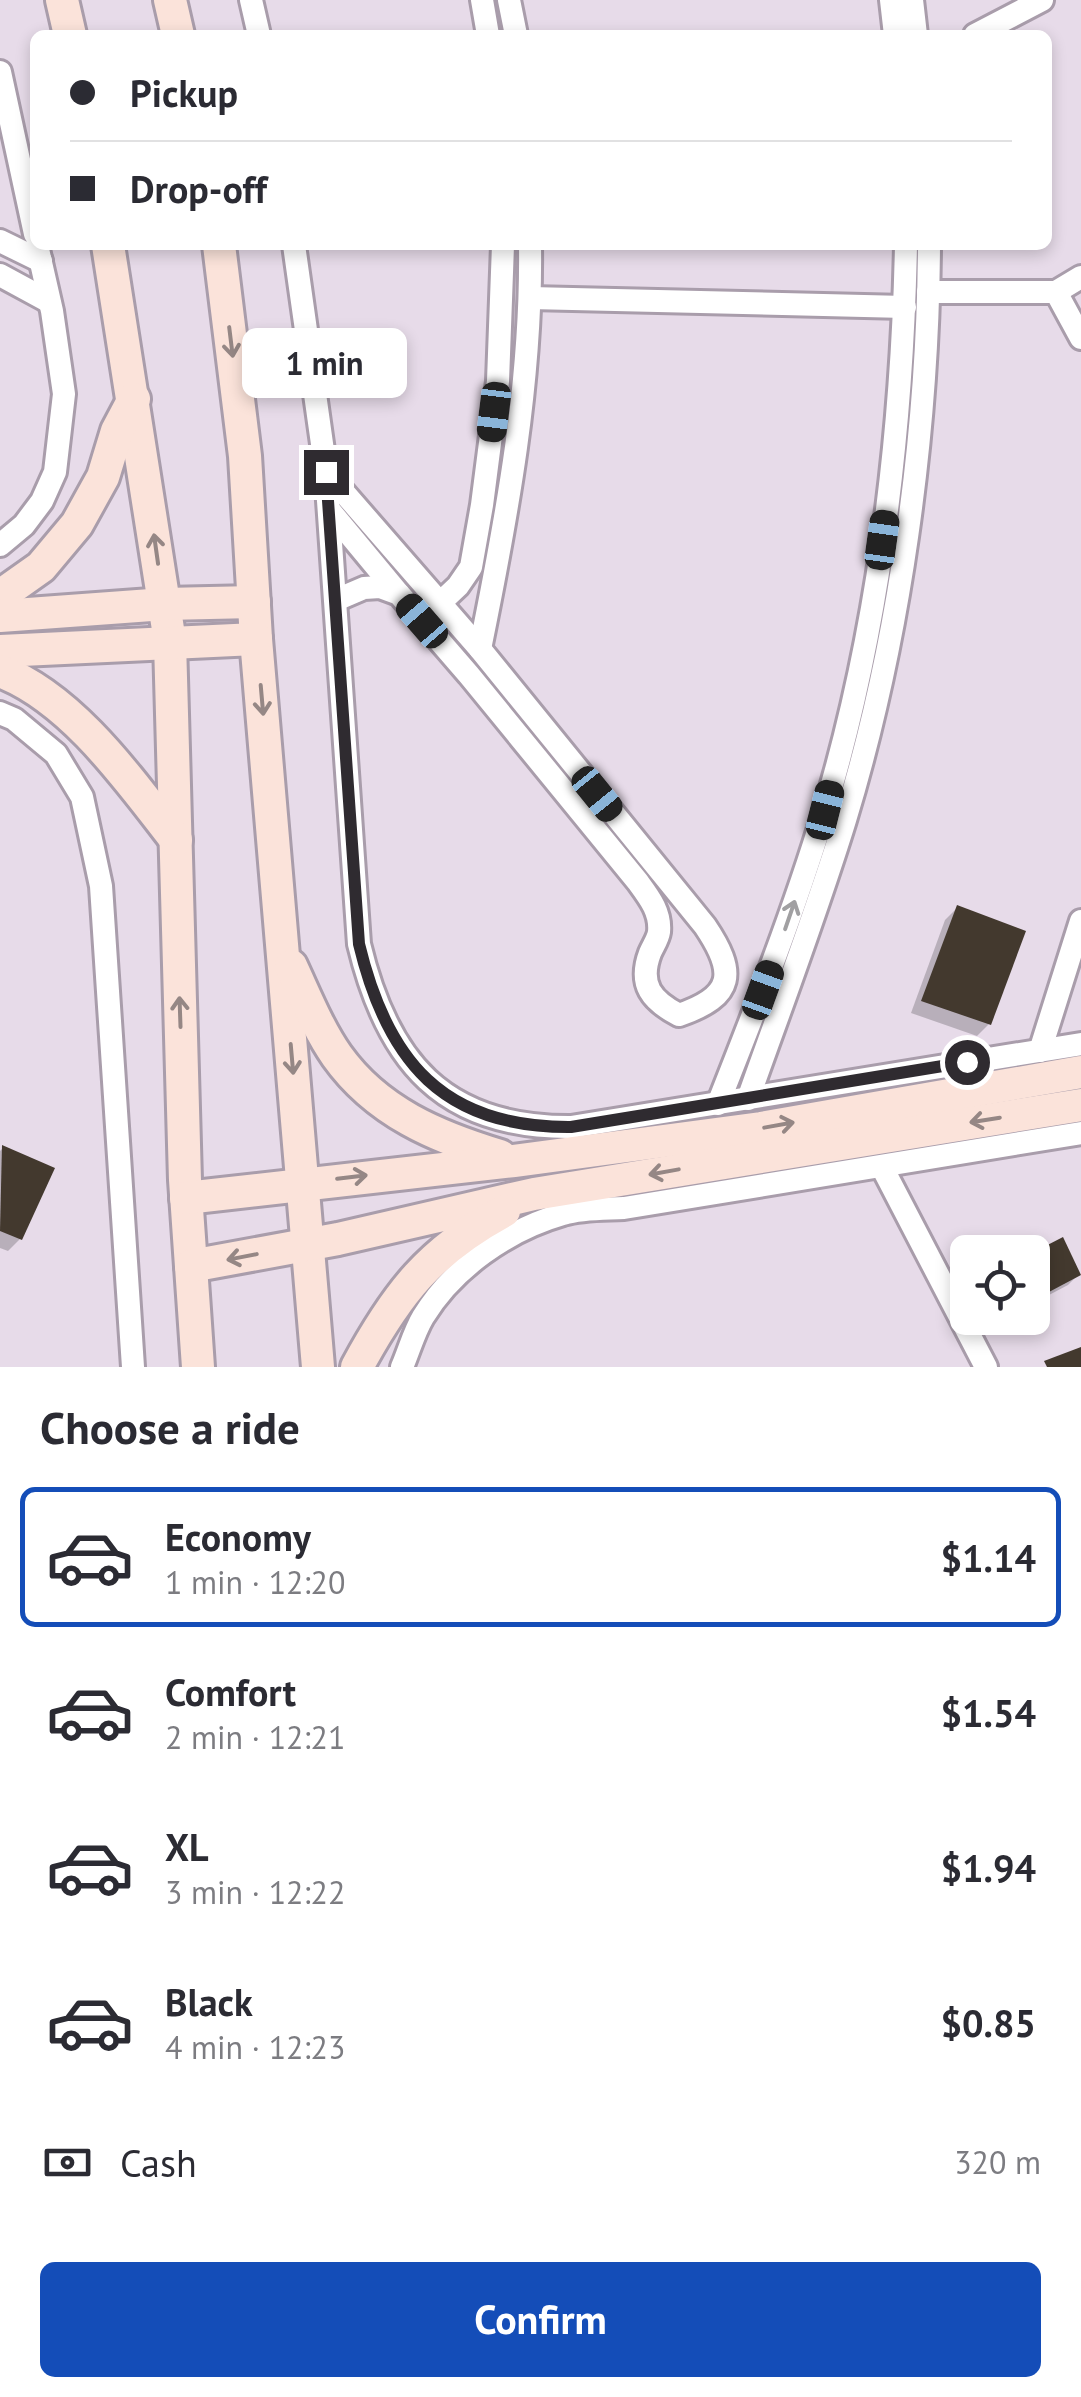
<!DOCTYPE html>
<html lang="en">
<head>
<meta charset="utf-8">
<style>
	body { margin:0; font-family:"PT Sans",sans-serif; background:#f7f7f7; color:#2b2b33; height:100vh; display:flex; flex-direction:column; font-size:38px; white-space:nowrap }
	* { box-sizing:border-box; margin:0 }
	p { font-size:32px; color:#7c7c81 }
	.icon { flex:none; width:55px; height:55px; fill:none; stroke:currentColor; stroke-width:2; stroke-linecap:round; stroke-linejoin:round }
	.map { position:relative; height:1367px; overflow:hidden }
	.side { display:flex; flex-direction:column; background:#fff; flex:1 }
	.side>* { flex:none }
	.guide { position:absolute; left:30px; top:30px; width:1022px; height:220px; border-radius:15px; box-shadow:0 5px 15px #0003; display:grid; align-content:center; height:220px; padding:0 40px; background:#fff }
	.tools { position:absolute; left:950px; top:1235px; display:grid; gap:20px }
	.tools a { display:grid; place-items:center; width:100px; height:100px; border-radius:15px; background:#fff; box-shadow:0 5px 15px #0003; font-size:50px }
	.end { position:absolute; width:45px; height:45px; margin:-22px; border:12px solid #2f2b30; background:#fff; box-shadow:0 0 0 5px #fff }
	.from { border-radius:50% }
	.bubble { position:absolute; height:70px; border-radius:15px; background:#fff; box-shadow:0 5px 15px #0003; font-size:32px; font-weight:700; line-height:70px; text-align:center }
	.car { position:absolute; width:30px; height:60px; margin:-30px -15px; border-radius:12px; box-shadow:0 0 8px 2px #0007; background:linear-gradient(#222 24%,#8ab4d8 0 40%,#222 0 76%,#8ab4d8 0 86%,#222 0) }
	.guide b { display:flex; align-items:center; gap:35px; height:95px; font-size:38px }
	.guide b+b { border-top:2px solid #e1e1e2 }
	.guide i { width:25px; height:25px; background:#2b2b33 }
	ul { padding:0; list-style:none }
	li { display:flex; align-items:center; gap:30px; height:140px; margin:0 20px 15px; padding:0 20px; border:5px solid transparent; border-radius:15px }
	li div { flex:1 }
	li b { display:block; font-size:38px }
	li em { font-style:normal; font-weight:700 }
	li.active { border-color:#144db8 }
	li>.icon { width:90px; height:90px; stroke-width:1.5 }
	h2 { padding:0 40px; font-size:45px; line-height:120px }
	.pay { display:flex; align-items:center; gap:25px; height:110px; padding:0 40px; font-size:38px }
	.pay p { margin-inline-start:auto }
	.button { display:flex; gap:20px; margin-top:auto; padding:20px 40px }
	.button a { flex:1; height:115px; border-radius:15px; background:#144db8; color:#fff; font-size:40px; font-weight:700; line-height:115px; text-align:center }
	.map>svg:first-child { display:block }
	.shadow { fill:#0003 }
	.building { fill:#43392e }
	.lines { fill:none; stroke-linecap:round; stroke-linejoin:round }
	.street-casing { stroke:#a99dab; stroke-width:28 }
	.secondary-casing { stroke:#a99dab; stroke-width:38 }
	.street { stroke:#fff; stroke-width:22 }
	.secondary { stroke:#fbe3da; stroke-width:32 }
	.oneway { stroke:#958785 }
	.oneway2 { stroke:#a1a0a2 }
	.route { stroke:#2f2b30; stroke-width:12 }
</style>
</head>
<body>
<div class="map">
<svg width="1081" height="1367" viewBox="0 0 1081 1367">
	<rect width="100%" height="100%" fill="#e7dbe9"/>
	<g class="shadow">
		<path d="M 957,908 L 989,1024 L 977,1036 L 911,1013 L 945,920 Z"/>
		<path d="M 3,1148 L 20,1239 L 8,1251 L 0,1248 L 0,1151 Z"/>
		<path d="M 1032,1256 L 1080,1273 L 1068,1285 L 1032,1304 Z"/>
	</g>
	<g class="building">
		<path d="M 957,905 L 1026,931 L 991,1025 L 921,1001 Z"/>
		<path d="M 2,1145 L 55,1168 L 22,1240 L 0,1231 Z"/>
		<path d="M 1063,1237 L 1081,1275 L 1032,1301 L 1032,1253 Z"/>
		<path d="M 1081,1347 L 1081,1367 L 1047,1367 L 1044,1361 Z"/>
	</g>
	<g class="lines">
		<g class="street-casing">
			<g id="street">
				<path d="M 251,0 L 259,35"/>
				<path d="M 482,0 L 488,35"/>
				<path d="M 509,0 L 516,35"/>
				<path d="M 891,0 L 895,35"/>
				<path d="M 912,0 L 916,35"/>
				<path d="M 975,35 L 1042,0"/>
				<path d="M 0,72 L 35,234"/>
				<path d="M 0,241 L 41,261"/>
				<path d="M 294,245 L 326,472 L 480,649 L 705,926 C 736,972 735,996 679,1015 C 652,1001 638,985 650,953 C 653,946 658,939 659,932 C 661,912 649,897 638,882 L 469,675 L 399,594 L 380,587 L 364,588 L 336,600"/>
				<path d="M 0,275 L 48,301"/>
				<path d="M 928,292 L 1056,292 L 1081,338"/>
				<path d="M 1056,292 L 1081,277"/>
				<path d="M 530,298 L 905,307"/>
				<path d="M 326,472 L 359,944 C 387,1061 443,1128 571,1127 L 1081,1044"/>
				<path d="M 330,511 L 398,593"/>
				<path d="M 0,545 L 24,525 L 42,501 L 55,472 L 64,394 L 52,311 L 37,245"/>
				<path d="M 441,602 L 458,586 L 471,567 L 482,505 L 498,381 L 503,245"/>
				<path d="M 480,649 C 507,516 532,381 530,245"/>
				<path d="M 0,713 L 14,719 L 56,754 L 82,797 L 101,886 L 133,1367"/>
				<path d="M 1040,1051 L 1081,921"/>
				<path d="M 748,1099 C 781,1006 816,914 845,820 C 900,640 928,432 929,245"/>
				<path d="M 718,1104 C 756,1008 794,911 824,812 C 879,629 902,436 906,245"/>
				<path d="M 882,1167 L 986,1367"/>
				<path d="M 402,1367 C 409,1351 414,1332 423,1317 C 453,1268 507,1230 563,1214 C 582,1208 604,1209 624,1208 L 1081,1133"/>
			</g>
		</g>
		<g class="secondary-casing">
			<g id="secondary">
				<path d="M 62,0 L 70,35"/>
				<path d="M 170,0 L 178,35"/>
				<path d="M 108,245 L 170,642 L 185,1180 L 198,1367"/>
				<path d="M 219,245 L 245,456 L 256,639 L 318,1367"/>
				<path d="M 0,596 L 41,567 L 77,524 L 103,477 L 117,431 L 134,399"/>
				<path d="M 0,616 L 165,604 L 254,602"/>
				<path d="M 0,651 L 256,639"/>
				<path d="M 0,671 C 72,698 130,781 176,840"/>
				<path d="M 291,966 C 305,996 318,1029 337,1056 C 377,1112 437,1137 500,1156"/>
				<path d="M 186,1198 L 514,1161 L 761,1128 L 1081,1072"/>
				<path d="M 191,1266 L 338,1239 L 534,1194 L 1081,1105"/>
				<path d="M 357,1367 C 397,1293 430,1251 504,1211"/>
			</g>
		</g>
		<use href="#street" class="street"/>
		<use href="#secondary" class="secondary"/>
	</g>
	<defs><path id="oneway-shaft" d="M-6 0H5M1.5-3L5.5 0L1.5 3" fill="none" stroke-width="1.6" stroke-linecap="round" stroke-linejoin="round" transform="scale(2.5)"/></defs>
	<g class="oneway">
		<use href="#oneway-shaft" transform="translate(231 342) rotate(83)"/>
		<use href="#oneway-shaft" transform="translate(156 549) rotate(-98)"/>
		<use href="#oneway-shaft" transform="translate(262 700) rotate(85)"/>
		<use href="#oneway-shaft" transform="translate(180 1012) rotate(-92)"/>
		<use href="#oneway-shaft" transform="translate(292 1059) rotate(85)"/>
		<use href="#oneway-shaft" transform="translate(985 1120) rotate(171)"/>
		<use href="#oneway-shaft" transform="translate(779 1125) rotate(-10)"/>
		<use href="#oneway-shaft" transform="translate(664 1172) rotate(170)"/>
		<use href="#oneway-shaft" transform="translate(352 1177) rotate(-7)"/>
		<use href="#oneway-shaft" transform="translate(242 1257) rotate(169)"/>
	</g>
	<use class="oneway2" href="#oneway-shaft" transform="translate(790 915) rotate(-71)"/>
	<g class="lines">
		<path class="route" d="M 326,472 L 359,944 C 387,1061 443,1128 571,1127 L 967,1062"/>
	</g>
</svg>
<div class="tools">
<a><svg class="icon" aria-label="locate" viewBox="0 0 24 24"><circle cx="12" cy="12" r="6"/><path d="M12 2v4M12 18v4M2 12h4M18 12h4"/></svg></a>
</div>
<i class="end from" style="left:967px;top:1062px"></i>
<i class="end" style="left:326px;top:472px"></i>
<div class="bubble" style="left:242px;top:328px;width:165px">1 min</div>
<i class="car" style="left:494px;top:412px;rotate:187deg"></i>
<i class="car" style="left:882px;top:540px;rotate:8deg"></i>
<i class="car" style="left:422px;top:621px;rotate:319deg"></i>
<i class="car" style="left:597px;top:794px;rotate:141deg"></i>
<i class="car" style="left:825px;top:810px;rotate:14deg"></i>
<i class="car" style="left:763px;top:990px;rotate:20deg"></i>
<div class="guide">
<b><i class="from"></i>Pickup</b>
<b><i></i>Drop-off</b>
</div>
</div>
<section class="side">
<h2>Choose a ride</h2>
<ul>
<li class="active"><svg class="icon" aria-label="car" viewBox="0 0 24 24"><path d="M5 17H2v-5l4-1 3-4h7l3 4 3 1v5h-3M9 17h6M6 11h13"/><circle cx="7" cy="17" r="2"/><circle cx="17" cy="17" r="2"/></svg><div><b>Economy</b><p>1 min · 12:20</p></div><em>$1.14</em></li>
<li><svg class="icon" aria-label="car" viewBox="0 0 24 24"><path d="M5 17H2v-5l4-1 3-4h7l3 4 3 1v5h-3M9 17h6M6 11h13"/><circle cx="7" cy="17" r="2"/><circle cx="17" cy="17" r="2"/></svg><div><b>Comfort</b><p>2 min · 12:21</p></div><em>$1.54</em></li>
<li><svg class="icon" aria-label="car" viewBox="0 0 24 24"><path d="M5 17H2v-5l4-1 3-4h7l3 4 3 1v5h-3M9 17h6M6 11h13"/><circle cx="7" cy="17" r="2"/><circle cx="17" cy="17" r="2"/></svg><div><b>XL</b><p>3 min · 12:22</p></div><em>$1.94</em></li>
<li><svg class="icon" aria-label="car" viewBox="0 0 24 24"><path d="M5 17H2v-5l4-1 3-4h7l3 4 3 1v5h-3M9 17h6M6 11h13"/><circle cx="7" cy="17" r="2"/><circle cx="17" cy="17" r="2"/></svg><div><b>Black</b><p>4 min · 12:23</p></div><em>$0.85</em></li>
</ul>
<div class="pay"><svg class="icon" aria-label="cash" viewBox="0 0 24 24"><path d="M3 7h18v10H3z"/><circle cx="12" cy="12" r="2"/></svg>Cash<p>320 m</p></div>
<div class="button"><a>Confirm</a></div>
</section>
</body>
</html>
